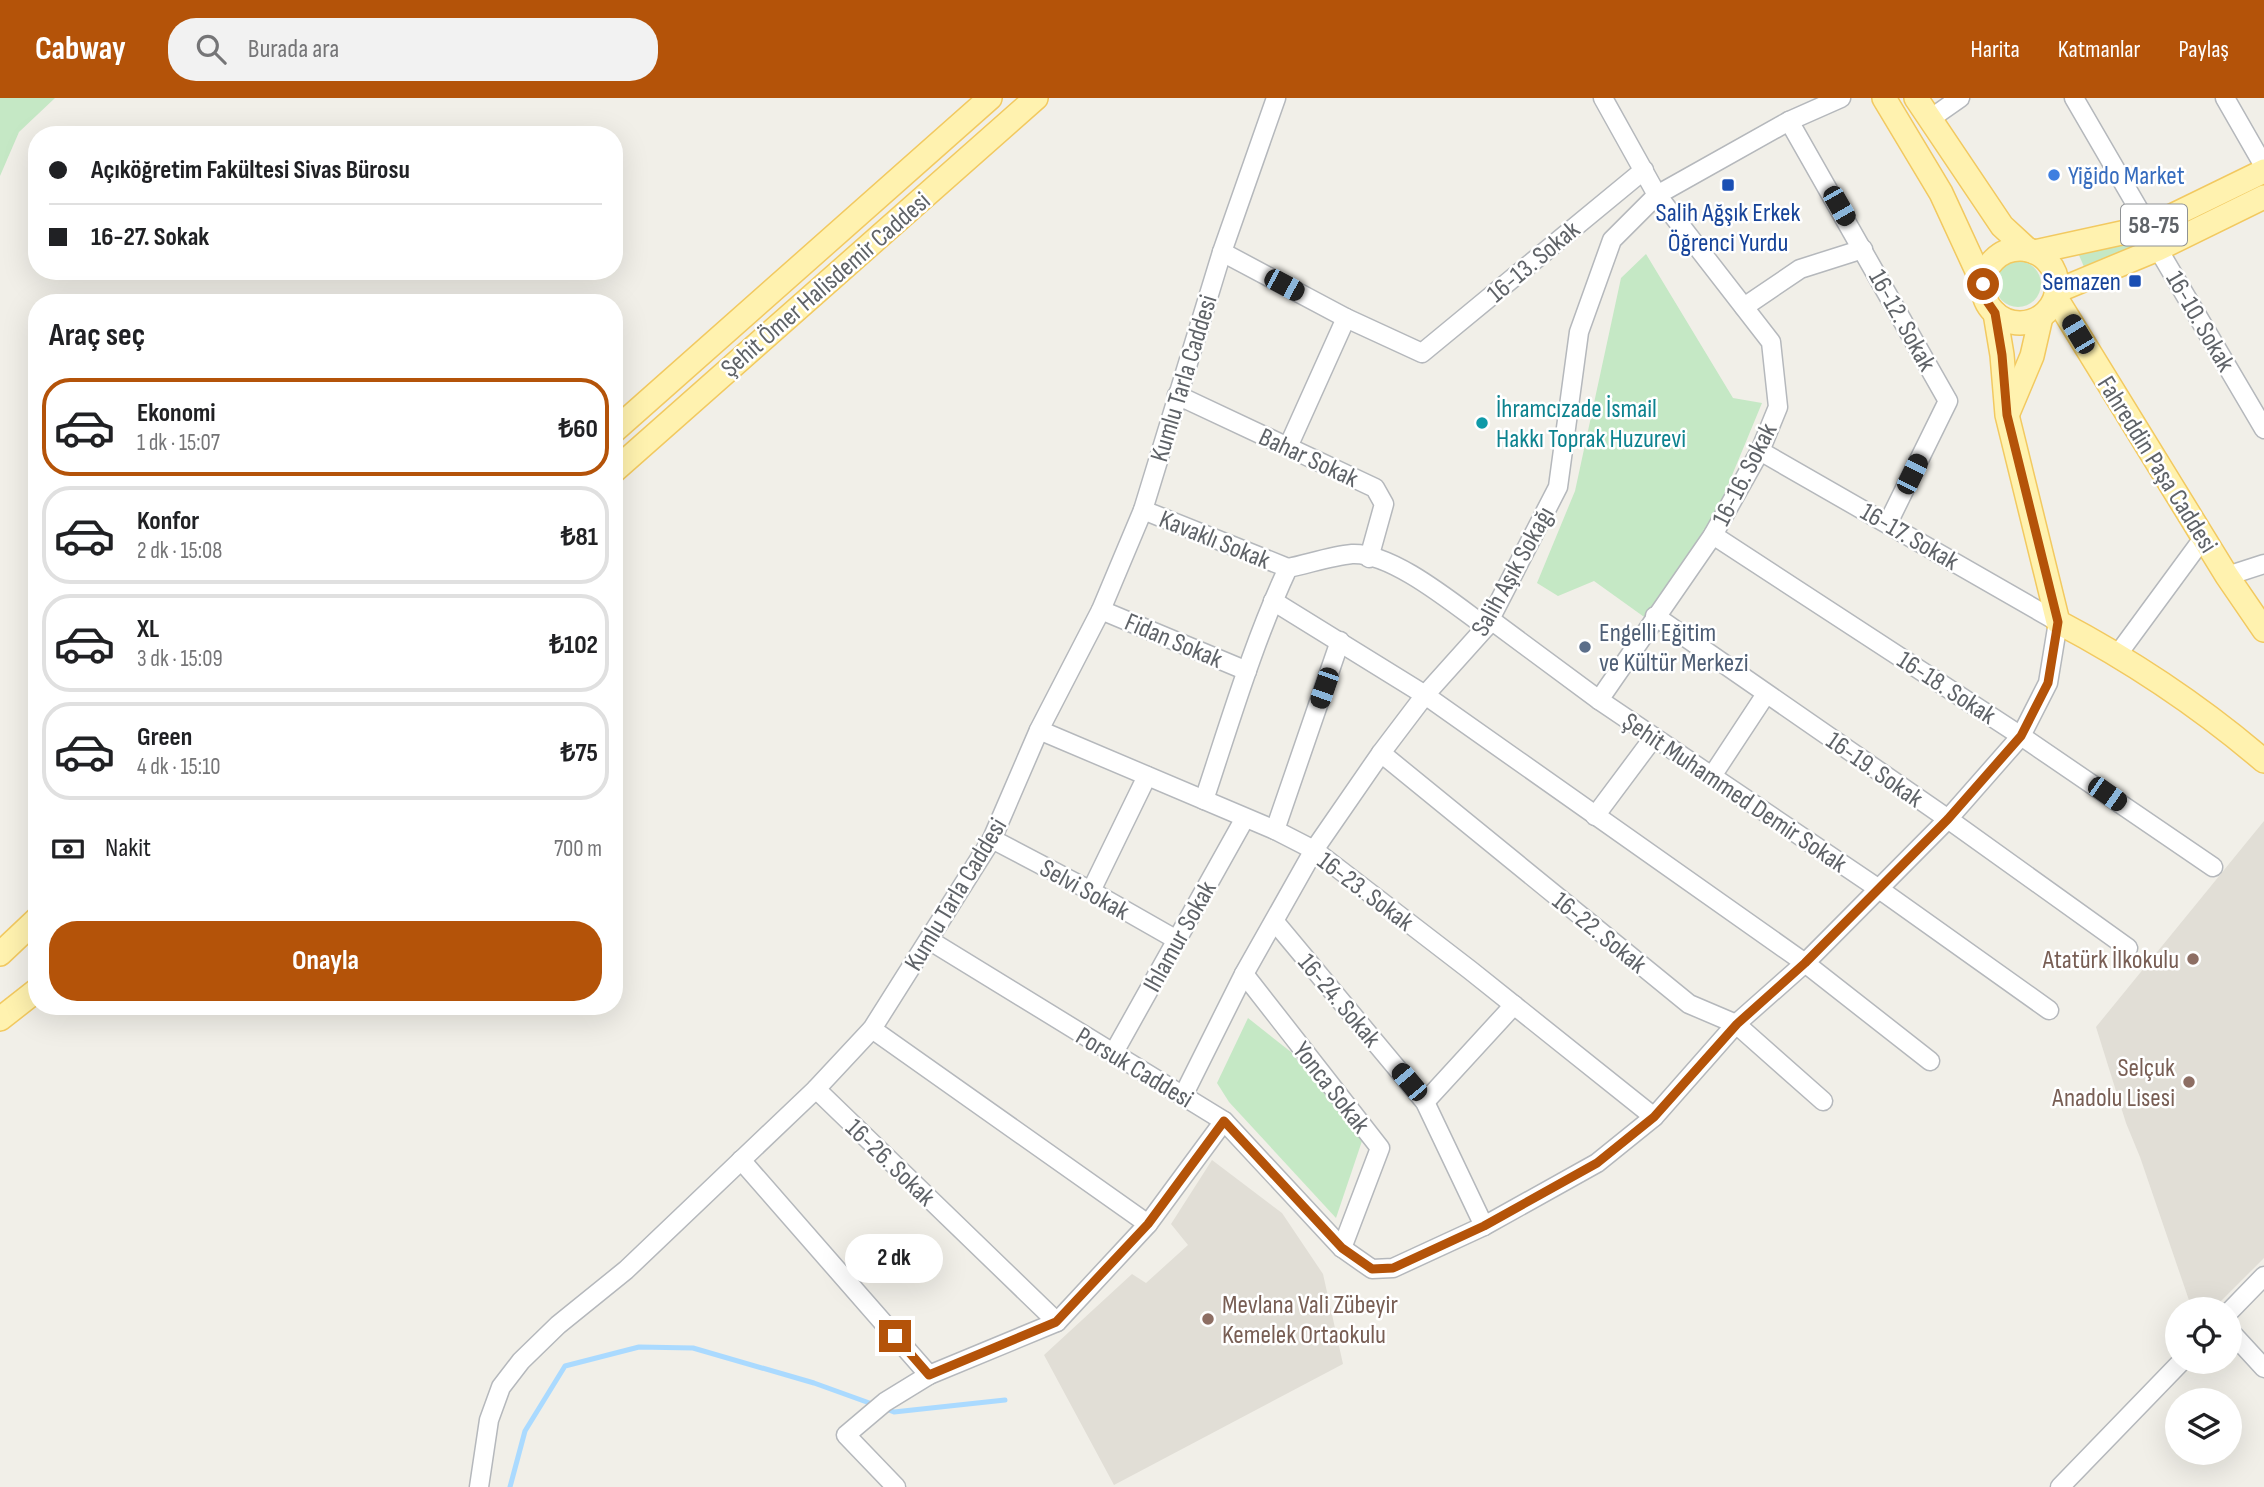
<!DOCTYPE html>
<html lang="tr">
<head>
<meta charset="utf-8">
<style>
	body { margin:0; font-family:"Sofia Sans Condensed",sans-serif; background:#f2f2f2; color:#202124; height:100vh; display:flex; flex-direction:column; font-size:26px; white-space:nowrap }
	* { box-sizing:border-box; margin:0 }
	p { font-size:23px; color:#757577 }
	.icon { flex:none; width:38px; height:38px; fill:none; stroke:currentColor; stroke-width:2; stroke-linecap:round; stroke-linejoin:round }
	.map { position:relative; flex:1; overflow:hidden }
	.drawer { position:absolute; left:28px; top:196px; width:595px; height:721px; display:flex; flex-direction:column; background:#fff; border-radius:28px; box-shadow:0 7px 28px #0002 }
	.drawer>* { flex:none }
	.guide { position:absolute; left:28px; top:28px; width:595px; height:154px; border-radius:28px; box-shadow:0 7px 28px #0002; display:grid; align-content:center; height:154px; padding:0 21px; background:#fff }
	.controls { position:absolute; left:2165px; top:1199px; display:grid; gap:14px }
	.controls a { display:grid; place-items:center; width:77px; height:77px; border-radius:50%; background:#fff; box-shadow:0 7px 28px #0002; font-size:35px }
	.end { position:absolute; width:32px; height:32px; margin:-16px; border:9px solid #b45309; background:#fff; box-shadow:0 0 0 4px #fff }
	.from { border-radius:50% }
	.bubble { position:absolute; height:49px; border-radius:24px; background:#fff; box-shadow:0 7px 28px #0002; font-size:23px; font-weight:700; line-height:49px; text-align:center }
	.car { position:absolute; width:21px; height:42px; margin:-21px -10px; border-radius:9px; box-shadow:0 0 5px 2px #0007; background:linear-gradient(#222 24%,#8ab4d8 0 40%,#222 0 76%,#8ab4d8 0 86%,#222 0) }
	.guide b { display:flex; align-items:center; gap:24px; height:66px; font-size:26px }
	.guide b+b { border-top:2px solid #e0e0e0 }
	.guide i { width:18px; height:18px; background:#202124 }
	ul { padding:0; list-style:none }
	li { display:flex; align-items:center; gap:21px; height:98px; margin:0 14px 10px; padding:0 7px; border:4px solid #e0e0e0; border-radius:28px }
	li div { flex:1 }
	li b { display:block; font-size:26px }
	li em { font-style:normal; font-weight:700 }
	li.active { border-color:#b45309 }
	li>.icon { width:63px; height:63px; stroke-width:1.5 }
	h2 { padding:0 21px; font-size:32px; line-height:84px }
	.pay { display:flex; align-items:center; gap:18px; height:77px; padding:0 21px; font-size:26px }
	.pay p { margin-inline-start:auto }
	.action { display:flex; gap:14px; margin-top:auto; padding:14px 21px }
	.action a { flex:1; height:80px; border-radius:28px; background:#b45309; color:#fff; font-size:28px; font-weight:700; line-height:80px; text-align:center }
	header { display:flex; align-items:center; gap:42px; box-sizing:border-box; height:98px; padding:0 35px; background:#b45309; color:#fff }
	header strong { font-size:33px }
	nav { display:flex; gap:38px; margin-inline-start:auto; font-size:24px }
	.search { width:490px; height:63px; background:#f2f2f2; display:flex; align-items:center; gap:18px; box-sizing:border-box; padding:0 24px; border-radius:28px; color:#757577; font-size:26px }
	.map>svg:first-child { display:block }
	.education { fill:#e1ded6 }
	.green { fill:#c5e8c5 }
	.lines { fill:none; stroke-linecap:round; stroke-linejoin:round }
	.stream { stroke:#aadaff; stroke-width:5 }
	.minor-casing { stroke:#b5b8bc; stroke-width:21 }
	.major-casing { stroke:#f2c960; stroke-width:26 }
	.minor { stroke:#fff; stroke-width:18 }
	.major { stroke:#fff2af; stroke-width:23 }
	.route { stroke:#b45309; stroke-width:9 }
	.shop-dot { fill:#3f7fe0; stroke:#fff; stroke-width:2.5 }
	.transit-dot { fill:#1a4fb4; stroke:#fff; stroke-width:2.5 }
	.culture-dot { fill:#0f9aa8; stroke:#fff; stroke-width:2.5 }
	.service-dot { fill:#5c6f8a; stroke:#fff; stroke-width:2.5 }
	.education-dot { fill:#8d6e63; stroke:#fff; stroke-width:2.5 }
	.labels { text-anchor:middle; stroke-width:5; stroke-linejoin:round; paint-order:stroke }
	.shield { fill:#fff; stroke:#8f9295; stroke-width:2 }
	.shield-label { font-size:24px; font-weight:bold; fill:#5f6368 }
	.shop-label { font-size:26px; fill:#366cbe; stroke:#fff; text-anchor:start }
	.transit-label { font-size:26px; fill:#164399; stroke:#fff }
	.street-label { font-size:26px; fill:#5f6368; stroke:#fff }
	.culture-label { font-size:26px; fill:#0d838f; stroke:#fff; text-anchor:start }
	.service-label { font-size:26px; fill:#4e5e75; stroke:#fff; text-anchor:start }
	.education-label { font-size:26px; fill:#785e54; stroke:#fff; text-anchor:end }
</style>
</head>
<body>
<header>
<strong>Cabway</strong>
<div class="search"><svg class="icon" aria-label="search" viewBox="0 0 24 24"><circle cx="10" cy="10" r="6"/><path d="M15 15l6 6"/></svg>Burada ara</div>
<nav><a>Harita</a><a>Katmanlar</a><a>Paylaş</a></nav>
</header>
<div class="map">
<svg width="2264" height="1389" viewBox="0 0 2264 1389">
	<rect width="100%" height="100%" fill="#f1efe8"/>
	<g class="education">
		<path d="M 2264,723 L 2264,1160 L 2213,1211 L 2192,1211 L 2140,1059 L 2126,1025 L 2096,929 Z"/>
		<path d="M 1212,1062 L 1282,1115 L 1323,1176 L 1343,1266 L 1114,1387 L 1044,1257 L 1132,1176 L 1146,1185 L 1188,1147 L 1171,1126 Z"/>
	</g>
	<g class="green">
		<path d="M 0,0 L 55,0 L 19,34 L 0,78 Z"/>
		<path d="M 2148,139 L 2088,178 L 2078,155 Z"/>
		<path d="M 1646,156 L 1733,300 L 1762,305 L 1716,416 L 1647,521 L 1594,483 L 1558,498 L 1537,485 L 1575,393 L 1621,180 Z"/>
		<circle cx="2018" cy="186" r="23"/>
		<path d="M 1248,920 L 1291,954 L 1362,1043 L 1336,1120 L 1229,1004 L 1217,985 Z"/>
	</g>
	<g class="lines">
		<g class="stream">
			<path d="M 884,1310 L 894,1314 L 1005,1302"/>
			<path d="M 510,1389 L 525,1333 L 565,1268 L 639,1249 L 693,1250 L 814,1285 L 875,1307"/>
		</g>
		<g class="minor-casing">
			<g id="minor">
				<path d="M 2074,0 L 2149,129"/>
				<path d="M 2225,0 L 2264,68"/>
				<path d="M 1930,21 L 1960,0"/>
				<path d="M 1789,23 L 1948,303 L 1888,425"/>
				<path d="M 2158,151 L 2264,331"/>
				<path d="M 1222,154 L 1346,220 L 1422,255 L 1644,72"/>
				<path d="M 1744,209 L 1800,171 L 1863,151"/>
				<path d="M 1177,297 L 1375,390 L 1384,406 L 1369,460"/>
				<path d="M 1288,349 L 1346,220"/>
				<path d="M 1143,412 L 1288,470"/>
				<path d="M 1713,437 L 2021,638 L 2213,769"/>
				<path d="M 2227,478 L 2264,466"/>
				<path d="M 1273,503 L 1425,597 L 1805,865 L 1930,963"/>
				<path d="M 1101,512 L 1247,573"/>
				<path d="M 1655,518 L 1948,721 L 2128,850"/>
				<path d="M 1491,522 L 1599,602 L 1879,791 L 2049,912"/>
				<path d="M 2118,556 L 2204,439"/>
				<path d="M 1599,602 L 1713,437 L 1760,353 L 1778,309 L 1771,244 L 1657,97 L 1603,0"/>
				<path d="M 1039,632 L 1275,732 L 1314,752 L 1470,872 L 1654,1019"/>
				<path d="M 1381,655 L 1689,906 L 1736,926 L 1823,1003"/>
				<path d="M 1712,678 L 1766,596"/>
				<path d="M 1204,702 C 1230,624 1253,545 1288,470 C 1308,466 1331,458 1352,456 C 1392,454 1454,506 1486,529"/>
				<path d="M 1595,718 L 1654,639"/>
				<path d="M 1275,732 L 1340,543"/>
				<path d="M 992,741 L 1091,793 L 1177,842"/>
				<path d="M 1091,793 L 1147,678"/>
				<path d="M 1275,824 L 1425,1004 L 1484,1128"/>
				<path d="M 929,842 L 1224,1023 L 1342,1150 L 1372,1171 L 1393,1170 L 1484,1128 L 1597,1065 L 1654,1019 L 1736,926 L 1805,865 L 1948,721 L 2021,638 L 2048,585 L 2058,524 L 1760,353"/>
				<path d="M 1244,876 L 1380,1050 L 1342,1150"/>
				<path d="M 872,931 L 1148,1126"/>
				<path d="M 1113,956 L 1245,720"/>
				<path d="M 816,991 L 1057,1224"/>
				<path d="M 1183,998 L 1244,876 L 1314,752 L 1381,655 L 1425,597 L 1486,529 L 1558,389 L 1579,234 L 1612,142 L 1657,97 L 1789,23 L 1841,0"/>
				<path d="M 1425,1004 L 1514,907"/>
				<path d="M 741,1062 L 929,1277"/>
				<path d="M 2230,1213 L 2264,1178"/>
				<path d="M 2230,1233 L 2264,1270"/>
				<path d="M 479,1389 L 489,1322 L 501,1289 L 521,1263 L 558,1227 L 626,1172 L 816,991 L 872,931 L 992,741 L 1039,632 L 1101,512 L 1143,412 L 1222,154 L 1276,0"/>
				<path d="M 896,1389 L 846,1337 L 885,1304 L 929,1277 L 1057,1224 L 1148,1126 L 1224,1023"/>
				<path d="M 2060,1389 L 2181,1264"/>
			</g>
		</g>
		<g class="major-casing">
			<g id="major">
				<path d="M 1884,0 L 1941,95 L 1983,186"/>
				<path d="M 1916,0 L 2002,128 L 2028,152"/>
				<circle cx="2020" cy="188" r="37"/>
				<path d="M 2034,154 L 2149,129 L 2264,73"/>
				<path d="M 2057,193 L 2158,151 L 2264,99"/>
				<path d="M 2056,200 L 2227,478 L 2264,532"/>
				<path d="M 1995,215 L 2002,257 L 2007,317 L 2058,524 C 2132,563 2201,609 2264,663"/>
				<path d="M 2008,315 L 2032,258 L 2041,219"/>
				<path d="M 614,333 L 990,0"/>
				<path d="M 614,373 L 1036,0"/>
				<path d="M 0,856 L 37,821"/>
				<path d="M 0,921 L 37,892"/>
			</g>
		</g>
		<use href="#minor" class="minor"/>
		<use href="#major" class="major"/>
	</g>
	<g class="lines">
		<path class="route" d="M 895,1238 L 929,1277 L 1056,1224 L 1148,1126 L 1224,1023 L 1342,1150 L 1372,1171 L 1393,1170 L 1484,1128 L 1597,1065 L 1654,1019 L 1737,926 L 1805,865 L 1948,721 L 2021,638 L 2048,585 L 2058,524 L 2007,317 L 2002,257 L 1995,215 L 1984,199 L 1983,186"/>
	</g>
	<circle class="shop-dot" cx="2054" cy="77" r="7"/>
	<g class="transit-dot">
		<rect x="1721" y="80" width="14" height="14" rx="3.5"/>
		<rect x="2128" y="176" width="14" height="14" rx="3.5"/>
	</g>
	<circle class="culture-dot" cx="1482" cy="325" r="7"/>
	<circle class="service-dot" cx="1585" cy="549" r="7"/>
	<g class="education-dot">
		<circle cx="2193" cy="861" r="7"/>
		<circle cx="2189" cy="984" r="7"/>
		<circle cx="1208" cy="1221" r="7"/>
	</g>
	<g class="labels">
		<rect class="shield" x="2121" y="106.5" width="66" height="41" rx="5"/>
		<g class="shield-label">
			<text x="2154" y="135">58-75</text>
		</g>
		<g class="shop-label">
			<text x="2068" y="86">Yiğido Market</text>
		</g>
		<g class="transit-label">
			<text x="1728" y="123">Salih Ağşık Erkek<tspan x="1728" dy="30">Öğrenci Yurdu</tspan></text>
			<text x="2121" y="192" text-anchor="end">Semazen</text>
		</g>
		<g class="street-label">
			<text transform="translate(1533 163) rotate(-40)" y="9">16-13. Sokak</text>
			<text transform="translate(825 186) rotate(-41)" y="9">Şehit Ömer Halisdemir Caddesi</text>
			<text transform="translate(1903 222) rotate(61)" y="9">16-12. Sokak</text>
			<text transform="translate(2201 223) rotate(60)" y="9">16-10. Sokak</text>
			<text transform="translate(1183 280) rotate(-73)" y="9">Kumlu Tarla Caddesi</text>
			<text transform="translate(1309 359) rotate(25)" y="9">Bahar Sokak</text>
			<text transform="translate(2158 366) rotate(58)" y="9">Fahreddin Paşa Caddesi</text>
			<text transform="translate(1744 376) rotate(-63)" y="9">16-16. Sokak</text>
			<text transform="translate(1910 438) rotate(30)" y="9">16-17. Sokak</text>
			<text transform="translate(1215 441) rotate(22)" y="9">Kavaklı Sokak</text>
			<text transform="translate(1512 473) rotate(-61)" y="9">Salih Aşık Sokağı</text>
			<text transform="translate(1174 542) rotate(23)" y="9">Fidan Sokak</text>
			<text transform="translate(1947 589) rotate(33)" y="9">16-18. Sokak</text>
			<text transform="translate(1875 671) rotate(35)" y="9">16-19. Sokak</text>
			<text transform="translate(1735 694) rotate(34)" y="9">Şehit Muhammed Demir Sokak</text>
			<text transform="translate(1085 791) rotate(29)" y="9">Selvi Sokak</text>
			<text transform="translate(1366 793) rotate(37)" y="9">16-23. Sokak</text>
			<text transform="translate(955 796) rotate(-59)" y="9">Kumlu Tarla Caddesi</text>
			<text transform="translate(1600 834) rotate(39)" y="9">16-22. Sokak</text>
			<text transform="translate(1179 838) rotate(-61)" y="9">Ihlamur Sokak</text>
			<text transform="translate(1340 902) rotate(50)" y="9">16-24. Sokak</text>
			<text transform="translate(1135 969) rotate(31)" y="9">Porsuk Caddesi</text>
			<text transform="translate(1332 989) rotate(52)" y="9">Yonca Sokak</text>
			<text transform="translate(891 1064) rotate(44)" y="9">16-26. Sokak</text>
		</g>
		<g class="culture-label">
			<text x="1496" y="319">İhramcızade İsmail<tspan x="1496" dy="30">Hakkı Toprak Huzurevi</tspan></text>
		</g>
		<g class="service-label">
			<text x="1599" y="543">Engelli Eğitim<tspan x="1599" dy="30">ve Kültür Merkezi</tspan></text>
		</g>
		<g class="education-label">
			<text x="2179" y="870">Atatürk İlkokulu</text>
			<text x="2175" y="978">Selçuk<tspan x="2175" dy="30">Anadolu Lisesi</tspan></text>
			<text x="1222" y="1215" text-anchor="start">Mevlana Vali Zübeyir<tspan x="1222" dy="30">Kemelek Ortaokulu</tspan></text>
		</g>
	</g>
</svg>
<div class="controls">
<a><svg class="icon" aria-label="locate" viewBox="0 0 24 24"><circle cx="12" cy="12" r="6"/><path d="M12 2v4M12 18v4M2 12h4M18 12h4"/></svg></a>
<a><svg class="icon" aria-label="layers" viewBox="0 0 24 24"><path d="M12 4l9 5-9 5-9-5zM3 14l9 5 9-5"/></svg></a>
</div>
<i class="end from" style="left:1983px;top:186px"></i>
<i class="end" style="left:895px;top:1238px"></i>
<div class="bubble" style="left:845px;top:1136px;width:98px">2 dk</div>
<i class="car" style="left:1839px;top:108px;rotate:150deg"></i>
<i class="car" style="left:1284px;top:187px;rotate:118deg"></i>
<i class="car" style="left:2078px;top:236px;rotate:329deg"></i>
<i class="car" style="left:1912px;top:376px;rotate:26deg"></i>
<i class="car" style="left:1324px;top:590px;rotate:199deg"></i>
<i class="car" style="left:2107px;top:696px;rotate:125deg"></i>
<i class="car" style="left:1409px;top:984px;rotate:320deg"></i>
<div class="guide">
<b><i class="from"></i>Açıköğretim Fakültesi Sivas Bürosu</b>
<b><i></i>16-27. Sokak</b>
</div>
<section class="drawer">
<h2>Araç seç</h2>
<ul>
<li class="active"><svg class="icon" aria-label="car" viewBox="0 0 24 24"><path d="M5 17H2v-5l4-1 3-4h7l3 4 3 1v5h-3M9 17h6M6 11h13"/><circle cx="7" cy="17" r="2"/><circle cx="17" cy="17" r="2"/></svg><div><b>Ekonomi</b><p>1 dk · 15:07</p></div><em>₺60</em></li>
<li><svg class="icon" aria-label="car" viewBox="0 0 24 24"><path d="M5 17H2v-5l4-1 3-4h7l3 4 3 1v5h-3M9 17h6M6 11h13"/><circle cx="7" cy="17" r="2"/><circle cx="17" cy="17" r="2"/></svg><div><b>Konfor</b><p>2 dk · 15:08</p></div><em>₺81</em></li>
<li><svg class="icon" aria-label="car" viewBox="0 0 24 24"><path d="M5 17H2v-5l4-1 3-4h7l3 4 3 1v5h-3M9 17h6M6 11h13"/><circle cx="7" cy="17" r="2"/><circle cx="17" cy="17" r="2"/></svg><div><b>XL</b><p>3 dk · 15:09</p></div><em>₺102</em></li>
<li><svg class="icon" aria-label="car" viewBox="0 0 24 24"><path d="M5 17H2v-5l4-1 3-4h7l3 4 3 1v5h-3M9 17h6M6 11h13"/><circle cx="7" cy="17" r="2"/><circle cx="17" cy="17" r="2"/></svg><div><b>Green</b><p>4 dk · 15:10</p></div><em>₺75</em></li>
</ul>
<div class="pay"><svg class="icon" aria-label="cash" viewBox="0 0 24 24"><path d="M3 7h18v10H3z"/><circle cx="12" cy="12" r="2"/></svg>Nakit<p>700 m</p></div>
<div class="action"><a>Onayla</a></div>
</section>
</div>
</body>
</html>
